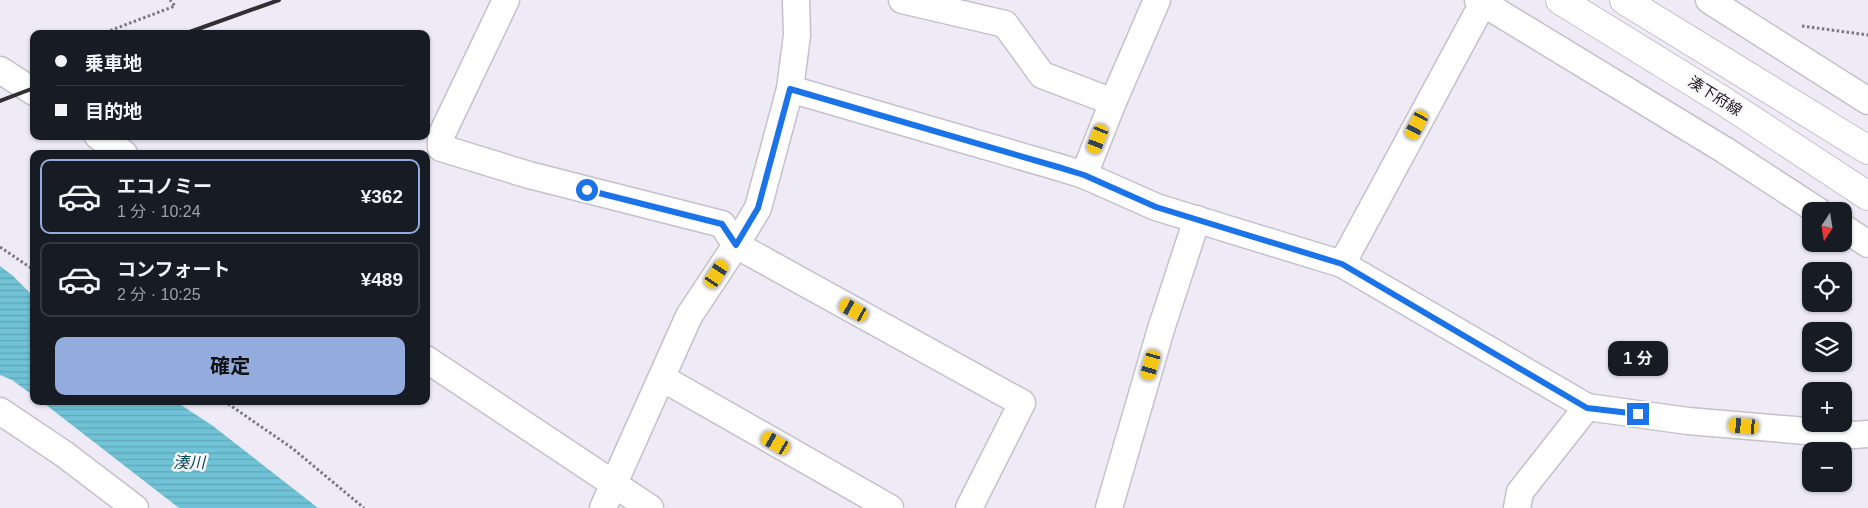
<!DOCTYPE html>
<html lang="ja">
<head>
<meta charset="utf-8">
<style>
	body { margin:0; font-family:Arial,"Noto Sans JP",sans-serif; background:#242831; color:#f1f3f6; height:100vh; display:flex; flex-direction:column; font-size:19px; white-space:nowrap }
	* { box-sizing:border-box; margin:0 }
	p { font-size:16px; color:#9ea1a6 }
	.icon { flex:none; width:28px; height:28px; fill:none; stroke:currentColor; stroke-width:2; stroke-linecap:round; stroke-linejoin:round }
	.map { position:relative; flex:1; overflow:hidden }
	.sheet { position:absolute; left:30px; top:150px; width:400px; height:255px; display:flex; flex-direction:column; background:#171b24; border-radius:10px; box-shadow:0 1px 4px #0004 }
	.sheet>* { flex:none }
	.guide { position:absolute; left:30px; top:30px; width:400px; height:110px; border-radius:10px; box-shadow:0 1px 4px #0004; display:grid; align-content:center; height:110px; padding:0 25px; background:#171b24 }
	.needle { width:32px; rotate:192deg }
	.tools { position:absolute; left:1802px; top:202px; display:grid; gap:10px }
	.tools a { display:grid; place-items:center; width:50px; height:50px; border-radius:10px; background:#171b24; box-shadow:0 1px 4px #0004; font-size:25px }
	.end { position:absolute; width:22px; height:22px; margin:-11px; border:6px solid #1a73e8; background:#fff; box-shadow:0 0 0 2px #fff }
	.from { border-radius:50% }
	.bubble { position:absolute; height:35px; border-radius:10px; background:#171b24; box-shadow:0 1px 4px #0004; font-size:16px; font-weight:700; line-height:35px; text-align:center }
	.car { position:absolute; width:15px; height:30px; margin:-15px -8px; border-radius:6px; box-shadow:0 0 4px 1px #0007; background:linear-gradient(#f5c518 24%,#345 0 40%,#f5c518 0 76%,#345 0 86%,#f5c518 0) }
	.guide b { display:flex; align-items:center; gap:18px; height:48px; font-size:19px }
	.guide b+b { border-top:1px solid #363941 }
	.guide i { width:12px; height:12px; background:#f1f3f6 }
	ul { padding:9px 0 0; list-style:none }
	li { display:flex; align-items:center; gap:15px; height:75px; margin:0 10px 8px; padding:0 15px; border:2px solid #363941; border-radius:10px }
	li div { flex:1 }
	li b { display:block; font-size:19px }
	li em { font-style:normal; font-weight:700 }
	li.on { border-color:#94abde }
	li>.icon { width:45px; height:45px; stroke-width:1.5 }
	.action { display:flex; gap:10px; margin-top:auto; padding:10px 25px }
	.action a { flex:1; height:58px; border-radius:10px; background:#94abde; color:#111; font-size:20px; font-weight:700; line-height:58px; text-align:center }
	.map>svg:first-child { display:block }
	.water { fill:url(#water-rules) }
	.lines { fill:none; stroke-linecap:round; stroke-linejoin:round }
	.minor-casing { stroke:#c4c0cc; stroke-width:29 }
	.major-casing { stroke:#c4c0cc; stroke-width:30 }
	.path { stroke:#7a777f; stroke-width:3; stroke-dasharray:2.5 2.5; stroke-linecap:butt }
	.minor { stroke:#fff; stroke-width:26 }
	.major { stroke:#fff; stroke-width:28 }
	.rail { stroke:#312e34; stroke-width:4 }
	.route { stroke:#1a73e8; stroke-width:6 }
	.labels { text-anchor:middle; stroke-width:5; stroke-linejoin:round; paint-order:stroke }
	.street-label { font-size:15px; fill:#19171c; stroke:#faf8fd }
	.water-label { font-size:16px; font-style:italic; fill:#004c5a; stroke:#faf8fd }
</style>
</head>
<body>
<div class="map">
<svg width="1868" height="508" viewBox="0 0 1868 508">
	<defs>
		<pattern id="water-rules" width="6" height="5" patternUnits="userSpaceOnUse" patternTransform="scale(1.25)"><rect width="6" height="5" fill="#70c2d6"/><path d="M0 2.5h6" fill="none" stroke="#60a6b7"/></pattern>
	</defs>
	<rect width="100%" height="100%" fill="#eeeaf6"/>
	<g class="water">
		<path d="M 0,266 L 13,276 L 34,297 L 34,396 L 12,380 L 0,375 Z"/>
		<path d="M 41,401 L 175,401 L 213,426 L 318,508 L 179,508 Z"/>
	</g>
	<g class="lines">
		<g class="minor-casing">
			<g id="minor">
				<path d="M 506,0 L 441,136 L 441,148 L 529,175 L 722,224 L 736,245 L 1022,403 L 969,508"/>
				<path d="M 902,0 L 1005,24 L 1042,75 L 1113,102"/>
				<path d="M 1478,0 L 1726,151 L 1818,211"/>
				<path d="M 1709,0 L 1868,101"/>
				<path d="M 0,70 L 34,92"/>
				<path d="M 790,89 L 1058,167 L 1084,175 L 1156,207 L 1342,264 L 1587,407 L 1688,421 L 1854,435 L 1868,434"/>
				<path d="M 98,136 L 124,154"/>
				<path d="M 1084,175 L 1113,102 L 1157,0"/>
				<path d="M 1844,228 L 1868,244"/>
				<path d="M 1342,264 L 1483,3"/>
				<path d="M 426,359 L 650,508"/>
				<path d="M 662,378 L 890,508"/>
				<path d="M 0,411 L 64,454 L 135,508"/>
				<path d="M 603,508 L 689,316 L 736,245 L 758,208 L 790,89 L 797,35 L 796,0"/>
				<path d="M 1109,508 L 1161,329 L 1197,219"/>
				<path d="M 1517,508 L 1520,492 L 1587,407"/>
			</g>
		</g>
		<g class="major-casing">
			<g id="major">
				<path d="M 1560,0 L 1725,102 L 1868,196"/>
				<path d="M 1624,0 L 1868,150"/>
			</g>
		</g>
		<g class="path">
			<path d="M 1802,26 L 1868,35"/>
			<path d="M 101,34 L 175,6 L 170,0"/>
			<path d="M 0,247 L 34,270"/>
			<path d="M 224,401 L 292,448 L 364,508"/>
		</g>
		<use href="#minor" class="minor"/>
		<use href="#major" class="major"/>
		<g class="rail">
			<path d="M 184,34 L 279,0"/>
			<path d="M 0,101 L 34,88"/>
		</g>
	</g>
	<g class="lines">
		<path class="route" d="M 587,190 L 722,224 L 736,245 L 758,208 L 790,89 L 1058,167 L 1084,175 L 1156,207 L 1342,264 L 1587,408 L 1638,414"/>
	</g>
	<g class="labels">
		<g class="street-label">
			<text transform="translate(1715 96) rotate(32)" y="5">湊下府線</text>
		</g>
		<g class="water-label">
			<text x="189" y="468">湊川</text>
		</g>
	</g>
</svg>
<div class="tools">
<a><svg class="needle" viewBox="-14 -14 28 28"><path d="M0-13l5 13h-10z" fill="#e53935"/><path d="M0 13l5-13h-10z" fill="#9ea1a6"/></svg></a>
<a><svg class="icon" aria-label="locate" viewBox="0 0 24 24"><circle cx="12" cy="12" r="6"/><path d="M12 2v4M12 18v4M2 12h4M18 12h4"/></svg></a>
<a><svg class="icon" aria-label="layers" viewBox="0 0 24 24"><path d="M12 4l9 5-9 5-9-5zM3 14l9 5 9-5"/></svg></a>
<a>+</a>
<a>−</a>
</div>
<i class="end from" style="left:587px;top:190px"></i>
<i class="end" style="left:1638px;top:414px"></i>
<div class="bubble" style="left:1608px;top:341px;width:60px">1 分</div>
<i class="car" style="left:1417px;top:125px;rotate:208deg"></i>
<i class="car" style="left:1098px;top:139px;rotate:201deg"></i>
<i class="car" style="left:717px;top:274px;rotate:33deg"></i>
<i class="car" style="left:854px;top:310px;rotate:299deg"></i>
<i class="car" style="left:1151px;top:365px;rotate:196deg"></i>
<i class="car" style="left:1744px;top:426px;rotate:275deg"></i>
<i class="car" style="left:776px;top:443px;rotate:300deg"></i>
<div class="guide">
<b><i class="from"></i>乗車地</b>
<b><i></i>目的地</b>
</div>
<section class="sheet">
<ul>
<li class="on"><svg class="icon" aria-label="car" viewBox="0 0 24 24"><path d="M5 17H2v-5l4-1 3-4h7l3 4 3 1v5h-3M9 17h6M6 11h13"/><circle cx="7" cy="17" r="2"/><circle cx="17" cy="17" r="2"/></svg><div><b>エコノミー</b><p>1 分 · 10:24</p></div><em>¥362</em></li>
<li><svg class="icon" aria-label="car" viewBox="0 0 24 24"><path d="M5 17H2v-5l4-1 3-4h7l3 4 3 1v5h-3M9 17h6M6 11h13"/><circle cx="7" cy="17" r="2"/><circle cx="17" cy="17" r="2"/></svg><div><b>コンフォート</b><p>2 分 · 10:25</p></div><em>¥489</em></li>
</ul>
<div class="action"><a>確定</a></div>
</section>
</div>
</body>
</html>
